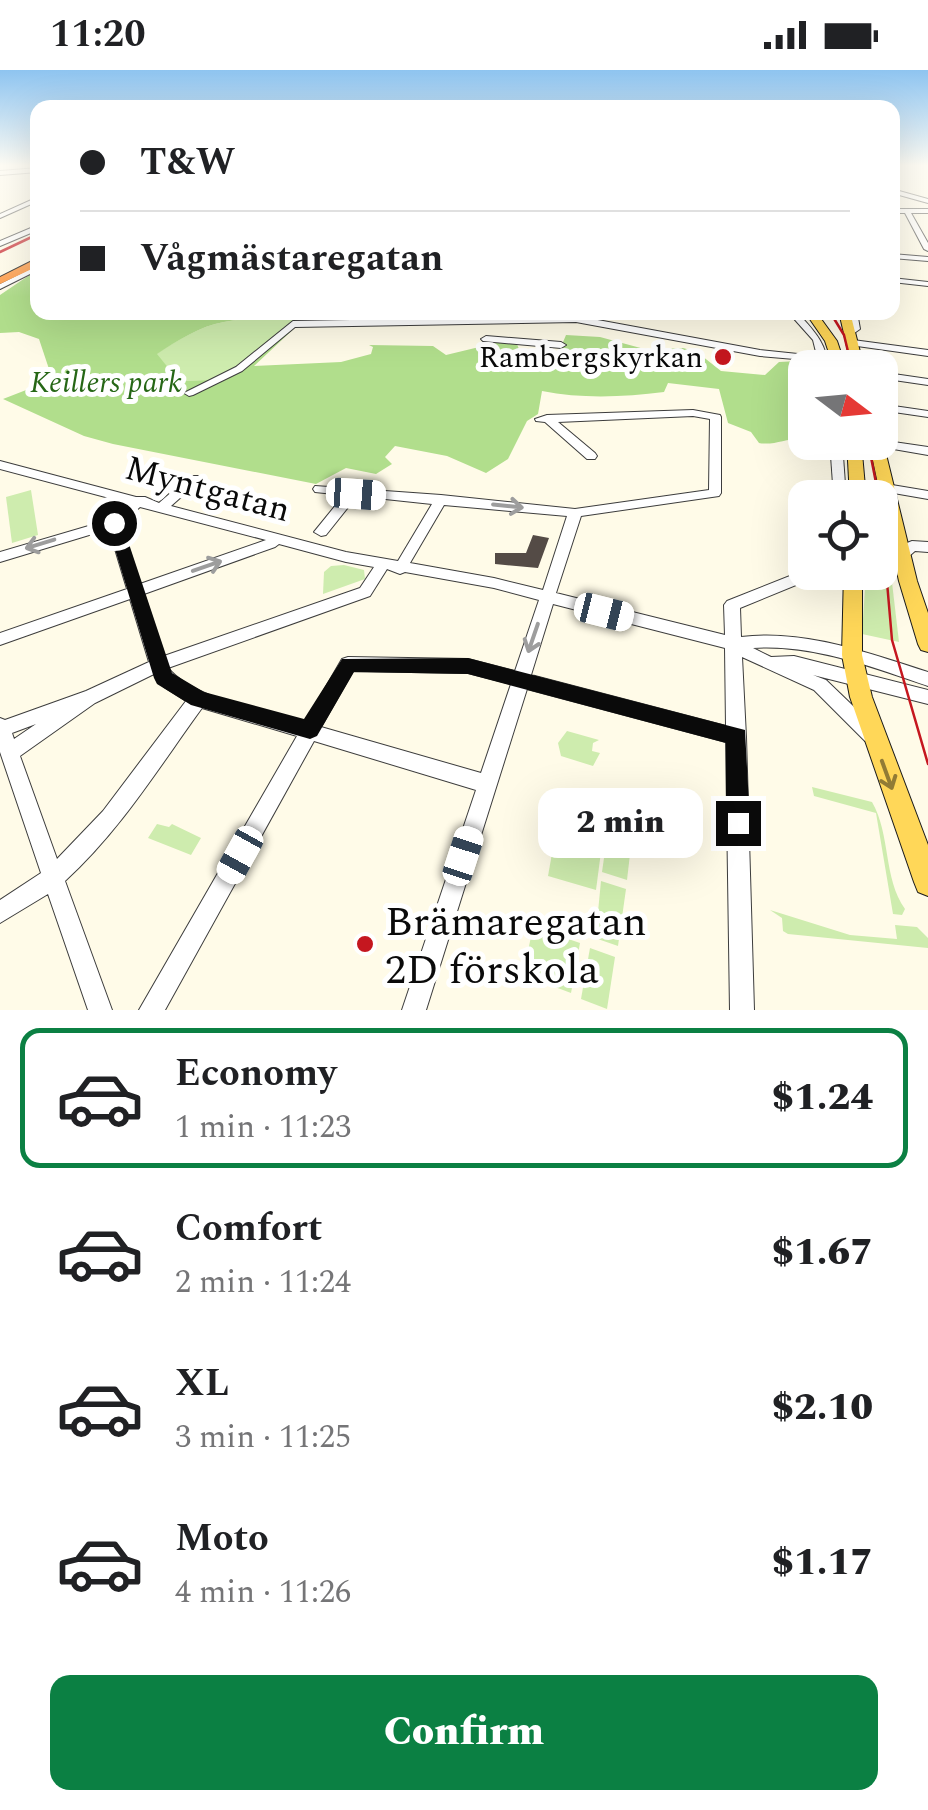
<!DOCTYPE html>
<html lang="en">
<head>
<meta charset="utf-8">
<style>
	body { margin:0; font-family:Spectral,serif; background:#f2f2f2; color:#202124; height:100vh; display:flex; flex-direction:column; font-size:38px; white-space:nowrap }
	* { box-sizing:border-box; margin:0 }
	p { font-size:32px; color:#757577 }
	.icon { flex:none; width:55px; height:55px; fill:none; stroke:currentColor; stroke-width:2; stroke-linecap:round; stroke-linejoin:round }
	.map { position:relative; height:940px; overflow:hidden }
	.details { display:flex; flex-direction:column; background:#fff; flex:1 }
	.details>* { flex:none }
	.banner { position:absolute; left:30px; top:30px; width:870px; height:220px; border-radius:20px; box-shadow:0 10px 40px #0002; display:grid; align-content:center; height:220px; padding:0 50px; background:#fff }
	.needle { width:65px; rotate:106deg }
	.fabs { position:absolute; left:788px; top:280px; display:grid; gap:20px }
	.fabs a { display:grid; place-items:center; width:110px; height:110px; border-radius:20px; background:#fff; box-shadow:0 10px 40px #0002; font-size:50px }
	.end { position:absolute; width:45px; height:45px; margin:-22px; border:12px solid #0a0a0a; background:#fff; box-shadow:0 0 0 5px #fff }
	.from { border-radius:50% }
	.bubble { position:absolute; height:70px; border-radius:20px; background:#fff; box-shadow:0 10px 40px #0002; font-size:32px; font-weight:800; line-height:70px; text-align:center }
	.car { position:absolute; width:30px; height:60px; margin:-30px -15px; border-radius:12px; box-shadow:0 0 8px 2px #0007; background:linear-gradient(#fff 24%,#345 0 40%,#fff 0 76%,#345 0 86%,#fff 0) }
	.banner b { display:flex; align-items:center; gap:35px; height:95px; font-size:38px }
	.banner b+b { border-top:2px solid #e0e0e0 }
	.banner i { width:25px; height:25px; background:#202124 }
	ul { padding:18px 0 0; list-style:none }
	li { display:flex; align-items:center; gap:30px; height:140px; margin:0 20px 15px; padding:0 30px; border:5px solid transparent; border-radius:20px }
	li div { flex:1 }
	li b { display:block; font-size:38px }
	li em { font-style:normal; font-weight:800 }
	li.active { border-color:#0b8043 }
	li>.icon { width:90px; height:90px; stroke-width:1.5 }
	.cta { display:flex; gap:20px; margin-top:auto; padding:20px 50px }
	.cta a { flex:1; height:115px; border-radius:20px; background:#0b8043; color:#fff; font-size:40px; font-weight:800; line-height:115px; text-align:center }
	.status { display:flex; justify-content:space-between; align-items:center; height:70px; padding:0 50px; background:#fff; direction:ltr }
	.status svg { height:28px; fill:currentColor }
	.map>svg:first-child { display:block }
	.green { fill:#ceecae }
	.forest { fill:#b1de8c }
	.building { fill:#544b46 }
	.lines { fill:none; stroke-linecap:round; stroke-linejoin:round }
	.minor-casing { stroke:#3d3d3d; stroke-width:2 }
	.major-casing { stroke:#1b1b1b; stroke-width:2 }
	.highway-casing { stroke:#1b1b1b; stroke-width:2 }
	.minor { fill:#fff; fill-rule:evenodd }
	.major { fill:#ffd758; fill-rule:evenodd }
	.highway { fill:#ff9b46; fill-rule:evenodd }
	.tram { stroke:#c5171f; stroke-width:2.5 }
	.rail { stroke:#c5171f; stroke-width:2.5 }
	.oneway { stroke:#9d9d9d }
	.oneway2 { stroke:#917b35 }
	.route { fill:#0a0a0a }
	.poi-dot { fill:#c5171f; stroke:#fff; stroke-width:4 }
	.labels { text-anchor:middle; stroke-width:10; stroke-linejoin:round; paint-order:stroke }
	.far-poi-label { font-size:30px; fill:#0a0a0a; stroke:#fff; text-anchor:end }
	.far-park-label { font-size:30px; font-style:italic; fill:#266716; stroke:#fff }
	.street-label { font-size:35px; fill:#0a0a0a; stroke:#fff }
	.near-poi-label { font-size:42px; fill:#0a0a0a; stroke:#fff; text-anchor:start }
</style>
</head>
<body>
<div class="status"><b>11:20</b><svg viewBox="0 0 49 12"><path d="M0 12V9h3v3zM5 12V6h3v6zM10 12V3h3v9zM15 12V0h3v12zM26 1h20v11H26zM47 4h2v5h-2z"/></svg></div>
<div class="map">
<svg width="928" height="940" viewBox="0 0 928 940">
	<rect width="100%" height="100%" fill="#fffbe8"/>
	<g class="green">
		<path d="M 289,243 L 356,243 L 291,253 L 250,289 L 209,310 L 179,311 L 156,284 C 177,271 200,256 224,252 C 249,247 262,252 289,243 Z"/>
		<path d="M 31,420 L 38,465 L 12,473 L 6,427 Z"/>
		<path d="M 344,495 L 364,500 L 365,509 L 323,524 L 324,502 L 331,496 Z"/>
		<path d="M 880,501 L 891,504 L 899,572 L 862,564 L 866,503 Z"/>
		<path d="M 567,661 L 599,670 L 593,673 L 592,681 L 600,683 L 593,696 L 561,686 L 558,673 Z"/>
		<path d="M 812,717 L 872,732 C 891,765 883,808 905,839 L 902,845 L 893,844 L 876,743 L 814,726 Z"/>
		<path d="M 157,754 L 169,757 L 172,754 L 201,768 L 191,785 L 148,768 Z"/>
		<path d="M 608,760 L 632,767 L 627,810 L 602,802 Z"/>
		<path d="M 556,761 L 602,774 L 596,820 L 548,806 Z"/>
		<path d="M 601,811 L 626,819 L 618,876 L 592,867 L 597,852 Z"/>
		<path d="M 770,840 L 850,865 L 897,869 L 895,855 L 917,857 L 928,868 L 928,878 L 788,864 L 783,861 L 782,848 Z"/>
		<path d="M 533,857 L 580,873 L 571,923 L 523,905 Z"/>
		<path d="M 590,878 L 615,887 L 607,939 L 581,929 Z"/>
	</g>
	<path class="forest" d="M 37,200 L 38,242 L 289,243 C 264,252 249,247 224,252 C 200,256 177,271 157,284 L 179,311 L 209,310 L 250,289 L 291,253 L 359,243 L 300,253 L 254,296 L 341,292 L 371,284 L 373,277 L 369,275 L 433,276 L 446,285 L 500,272 L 516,272 L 522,286 L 556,289 L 566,265 L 600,267 L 648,280 L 683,278 L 697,282 L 721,301 L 765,305 L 779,292 L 798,291 L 813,297 L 805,298 L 805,316 L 799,315 L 793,336 L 798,351 L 805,353 L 805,369 C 788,367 775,376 759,373 L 751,362 L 728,353 L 719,319 L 668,313 L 664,322 C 624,327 582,329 542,321 L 538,344 L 527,351 L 508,389 L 486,403 L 447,386 L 395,376 L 385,387 L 392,394 L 376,404 L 346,398 L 316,414 L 113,374 L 84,366 L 3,329 L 39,315 L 50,302 L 39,269 L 19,262 L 0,263 L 0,225 Z"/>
	<path class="building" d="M 533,465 L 549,468 L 538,498 L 495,494 L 495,483 L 526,483 Z"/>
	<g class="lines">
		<g class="minor-casing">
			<g id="minor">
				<path d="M 38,98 L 38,102 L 0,105 L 0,101 Z"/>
				<path d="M 892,119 L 928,129 L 928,133 L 892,123 Z"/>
				<path d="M 38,127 L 38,131 L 0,148 L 0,144 Z"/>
				<path d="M 892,139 L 928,139 L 928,143 L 911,143 L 928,173 L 928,181 L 924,179 L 905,143 L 892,143 Z"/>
				<path d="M 38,155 L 38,160 L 0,176 L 0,171 Z"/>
				<path d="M 892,184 L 928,187 L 928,191 L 892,188 Z"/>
				<path d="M 38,195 L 38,200 L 0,219 L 0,214 Z"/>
				<path d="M 892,208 L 928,212 L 928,216 L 892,212 Z"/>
				<path d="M 788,242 L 797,242 C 813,260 828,274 827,297 L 821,297 L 818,291 L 760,286 L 576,252 L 295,257 L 242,301 L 193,325 L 189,326 L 184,323 L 236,297 L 293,251 L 576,246 L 760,280 L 817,286 L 813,270 Z"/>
				<path d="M 849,242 L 857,242 L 860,259 L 850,266 L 846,263 L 851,258 Z"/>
				<path d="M 486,266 L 561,272 L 566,275 L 561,278 L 483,271 L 481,269 Z"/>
				<path d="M 853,270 L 928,280 L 928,286 L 850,275 L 850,271 Z"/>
				<path d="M 880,302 L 928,309 L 928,315 L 880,308 Z"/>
				<path d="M 880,334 L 928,341 L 928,347 L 880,340 Z"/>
				<path d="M 693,340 L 720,345 L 721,347 L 721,423 L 719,426 L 581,446 L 556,523 L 725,565 L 724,535 L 727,531 L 805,500 L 805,502 L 820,502 L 818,506 L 740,538 L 741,567 C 805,559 868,583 928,602 L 928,616 C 872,597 813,574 753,578 L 771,587 L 794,586 L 928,620 L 928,634 L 813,605 L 826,610 L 877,659 L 880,665 L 877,671 L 871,673 L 865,671 L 814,620 L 742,587 L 746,667 L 754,940 L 730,940 L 726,672 L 527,619 L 426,940 L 402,940 L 476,720 L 314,671 L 165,940 L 139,940 L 297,666 L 202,638 C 159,697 120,761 65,811 L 112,940 L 88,940 L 48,824 L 0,853 L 0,830 L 41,803 L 0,682 L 0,648 L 5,650 L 86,621 L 149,592 L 130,529 L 0,575 L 0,563 L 127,519 L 109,459 L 0,492 L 0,482 L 109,450 L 128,433 L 0,399 L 0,391 L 136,427 L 145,427 L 159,433 L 190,406 L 198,406 L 200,409 L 198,412 L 171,436 L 346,482 L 398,491 L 432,434 L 357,426 L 326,465 L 321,466 L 314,462 L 344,425 L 315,422 L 313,419 L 315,416 L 441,425 L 575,439 L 709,420 L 710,349 L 693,346 L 558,352 L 595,383 L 597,386 L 595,389 L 587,389 L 545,352 L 536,351 L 535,349 L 547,345 ZM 444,435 L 567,446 L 543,520 L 494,508 L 410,493 ZM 140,437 L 266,470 L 140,514 L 121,454 ZM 279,474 L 346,492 L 374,497 L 360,518 L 164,586 L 144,524 L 275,477 ZM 387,499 L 400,504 L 405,502 L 494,518 L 539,530 L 515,601 L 468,589 L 348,587 L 342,589 L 305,653 C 266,641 194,630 168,598 L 370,526 ZM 553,534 L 725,578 L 726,656 L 531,605 ZM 353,601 L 468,603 L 511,614 L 481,703 L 321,657 ZM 154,604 L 164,617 L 186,631 L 103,741 L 57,789 L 20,686 L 95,633 ZM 36,654 L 14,669 L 12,663 Z"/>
				<path d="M 880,370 L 928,377 L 928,385 L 876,376 L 870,373 L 880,372 Z"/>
				<path d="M 830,372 L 842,372 L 846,428 L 834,428 Z"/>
				<path d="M 886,414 L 928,421 L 928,429 L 882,421 L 880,418 Z"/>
				<path d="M 912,471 L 928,472 L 928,482 L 915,481 L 907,488 L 897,488 L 895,485 L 907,473 Z"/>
			</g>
		</g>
		<g class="major-casing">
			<g id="major">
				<path d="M 805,242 L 816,242 L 837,271 L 846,298 L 834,298 L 825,271 Z"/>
				<path d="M 839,242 L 850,242 L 864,298 L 852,298 Z"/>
				<path d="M 880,369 L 883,372 L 917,511 L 928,543 L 928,582 L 921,580 L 918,574 L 899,511 L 869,372 L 880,372 Z"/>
				<path d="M 847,372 L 861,372 L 866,428 L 850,428 Z"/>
				<path d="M 844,502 L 862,502 L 862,585 L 872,627 L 928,775 L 928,826 L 918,822 L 914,812 L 850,627 L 842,585 Z"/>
			</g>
		</g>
		<g class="highway-casing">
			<path id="highway" d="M 38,188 L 38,196 L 0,214 L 0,207 Z"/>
		</g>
		<use href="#minor" class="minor"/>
		<use href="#major" class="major"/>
		<use href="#highway" class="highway"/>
		<g class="tram">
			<path d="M 830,242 L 844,265 L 852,298"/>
			<path d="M 868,372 L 879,428"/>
			<path d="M 880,431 L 892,570 L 928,694"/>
		</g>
		<path class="rail" d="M 0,182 L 38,164"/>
	</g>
	<defs><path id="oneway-shaft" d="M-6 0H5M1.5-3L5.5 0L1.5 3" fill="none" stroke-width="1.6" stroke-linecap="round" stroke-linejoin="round" transform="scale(2.5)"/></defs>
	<g class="oneway">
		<use href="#oneway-shaft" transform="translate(508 436) rotate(6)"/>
		<use href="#oneway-shaft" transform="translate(40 474) rotate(163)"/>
		<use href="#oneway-shaft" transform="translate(207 496) rotate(-19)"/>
		<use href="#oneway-shaft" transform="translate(533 568) rotate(109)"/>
	</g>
	<use class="oneway2" href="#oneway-shaft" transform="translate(887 705) rotate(70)"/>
	<linearGradient id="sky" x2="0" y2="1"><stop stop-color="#8ec4f0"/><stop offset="0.42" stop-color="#fffdf5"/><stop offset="1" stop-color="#fffdf5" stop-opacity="0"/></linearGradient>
	<rect width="928" height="227" fill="url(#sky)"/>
	<path class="route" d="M 114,448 L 122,453 L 172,603 L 204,622 L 304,649 L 342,589 L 468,588 L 745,660 L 750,753 L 747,761 L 738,765 L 730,761 L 726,753 L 726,673 L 468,604 L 354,602 L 317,666 L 310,669 L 191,635 L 157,614 L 154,608 L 107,453 Z"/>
	<g class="poi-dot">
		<circle cx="723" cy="287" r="10"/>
		<circle cx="365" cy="874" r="10"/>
	</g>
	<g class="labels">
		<g class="far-poi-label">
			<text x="703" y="297">Rambergskyrkan</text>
		</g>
		<g class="far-park-label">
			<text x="106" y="322">Keillers park</text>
		</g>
		<g class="street-label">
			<text transform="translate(208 418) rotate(15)" y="12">Myntgatan</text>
		</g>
		<g class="near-poi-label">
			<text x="385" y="865">Brämaregatan<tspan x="385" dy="48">2D förskola</tspan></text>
		</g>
	</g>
</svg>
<div class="fabs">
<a><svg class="needle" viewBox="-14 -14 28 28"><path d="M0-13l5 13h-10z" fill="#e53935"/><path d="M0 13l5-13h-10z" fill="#757577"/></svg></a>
<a><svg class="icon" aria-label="locate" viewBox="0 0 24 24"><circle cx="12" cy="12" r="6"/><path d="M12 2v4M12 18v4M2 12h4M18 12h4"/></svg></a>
</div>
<i class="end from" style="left:114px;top:453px"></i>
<i class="end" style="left:738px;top:753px"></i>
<div class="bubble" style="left:538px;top:718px;width:165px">2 min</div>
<i class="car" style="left:356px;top:424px;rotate:94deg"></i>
<i class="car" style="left:604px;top:542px;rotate:104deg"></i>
<i class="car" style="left:240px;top:785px;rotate:209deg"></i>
<i class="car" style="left:463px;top:786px;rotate:18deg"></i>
<div class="banner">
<b><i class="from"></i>T&amp;W</b>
<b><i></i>Vågmästaregatan</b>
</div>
</div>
<section class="details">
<ul>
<li class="active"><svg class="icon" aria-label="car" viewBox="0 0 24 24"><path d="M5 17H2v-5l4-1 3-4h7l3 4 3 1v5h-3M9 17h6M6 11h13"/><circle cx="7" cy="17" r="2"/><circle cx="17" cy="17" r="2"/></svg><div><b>Economy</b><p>1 min · 11:23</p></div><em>$1.24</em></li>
<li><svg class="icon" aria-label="car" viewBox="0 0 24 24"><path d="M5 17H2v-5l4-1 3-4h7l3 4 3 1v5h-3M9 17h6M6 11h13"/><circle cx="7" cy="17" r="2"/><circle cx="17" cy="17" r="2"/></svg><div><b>Comfort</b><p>2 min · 11:24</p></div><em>$1.67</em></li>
<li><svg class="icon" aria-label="car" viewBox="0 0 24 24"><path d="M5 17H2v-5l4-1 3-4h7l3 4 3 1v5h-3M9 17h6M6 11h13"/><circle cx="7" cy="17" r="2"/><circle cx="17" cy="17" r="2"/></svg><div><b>XL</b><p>3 min · 11:25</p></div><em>$2.10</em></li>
<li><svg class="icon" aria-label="car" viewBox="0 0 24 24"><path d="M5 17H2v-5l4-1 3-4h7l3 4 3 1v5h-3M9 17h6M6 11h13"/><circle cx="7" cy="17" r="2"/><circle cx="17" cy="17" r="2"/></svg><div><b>Moto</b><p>4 min · 11:26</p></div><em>$1.17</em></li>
</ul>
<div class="cta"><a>Confirm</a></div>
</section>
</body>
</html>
